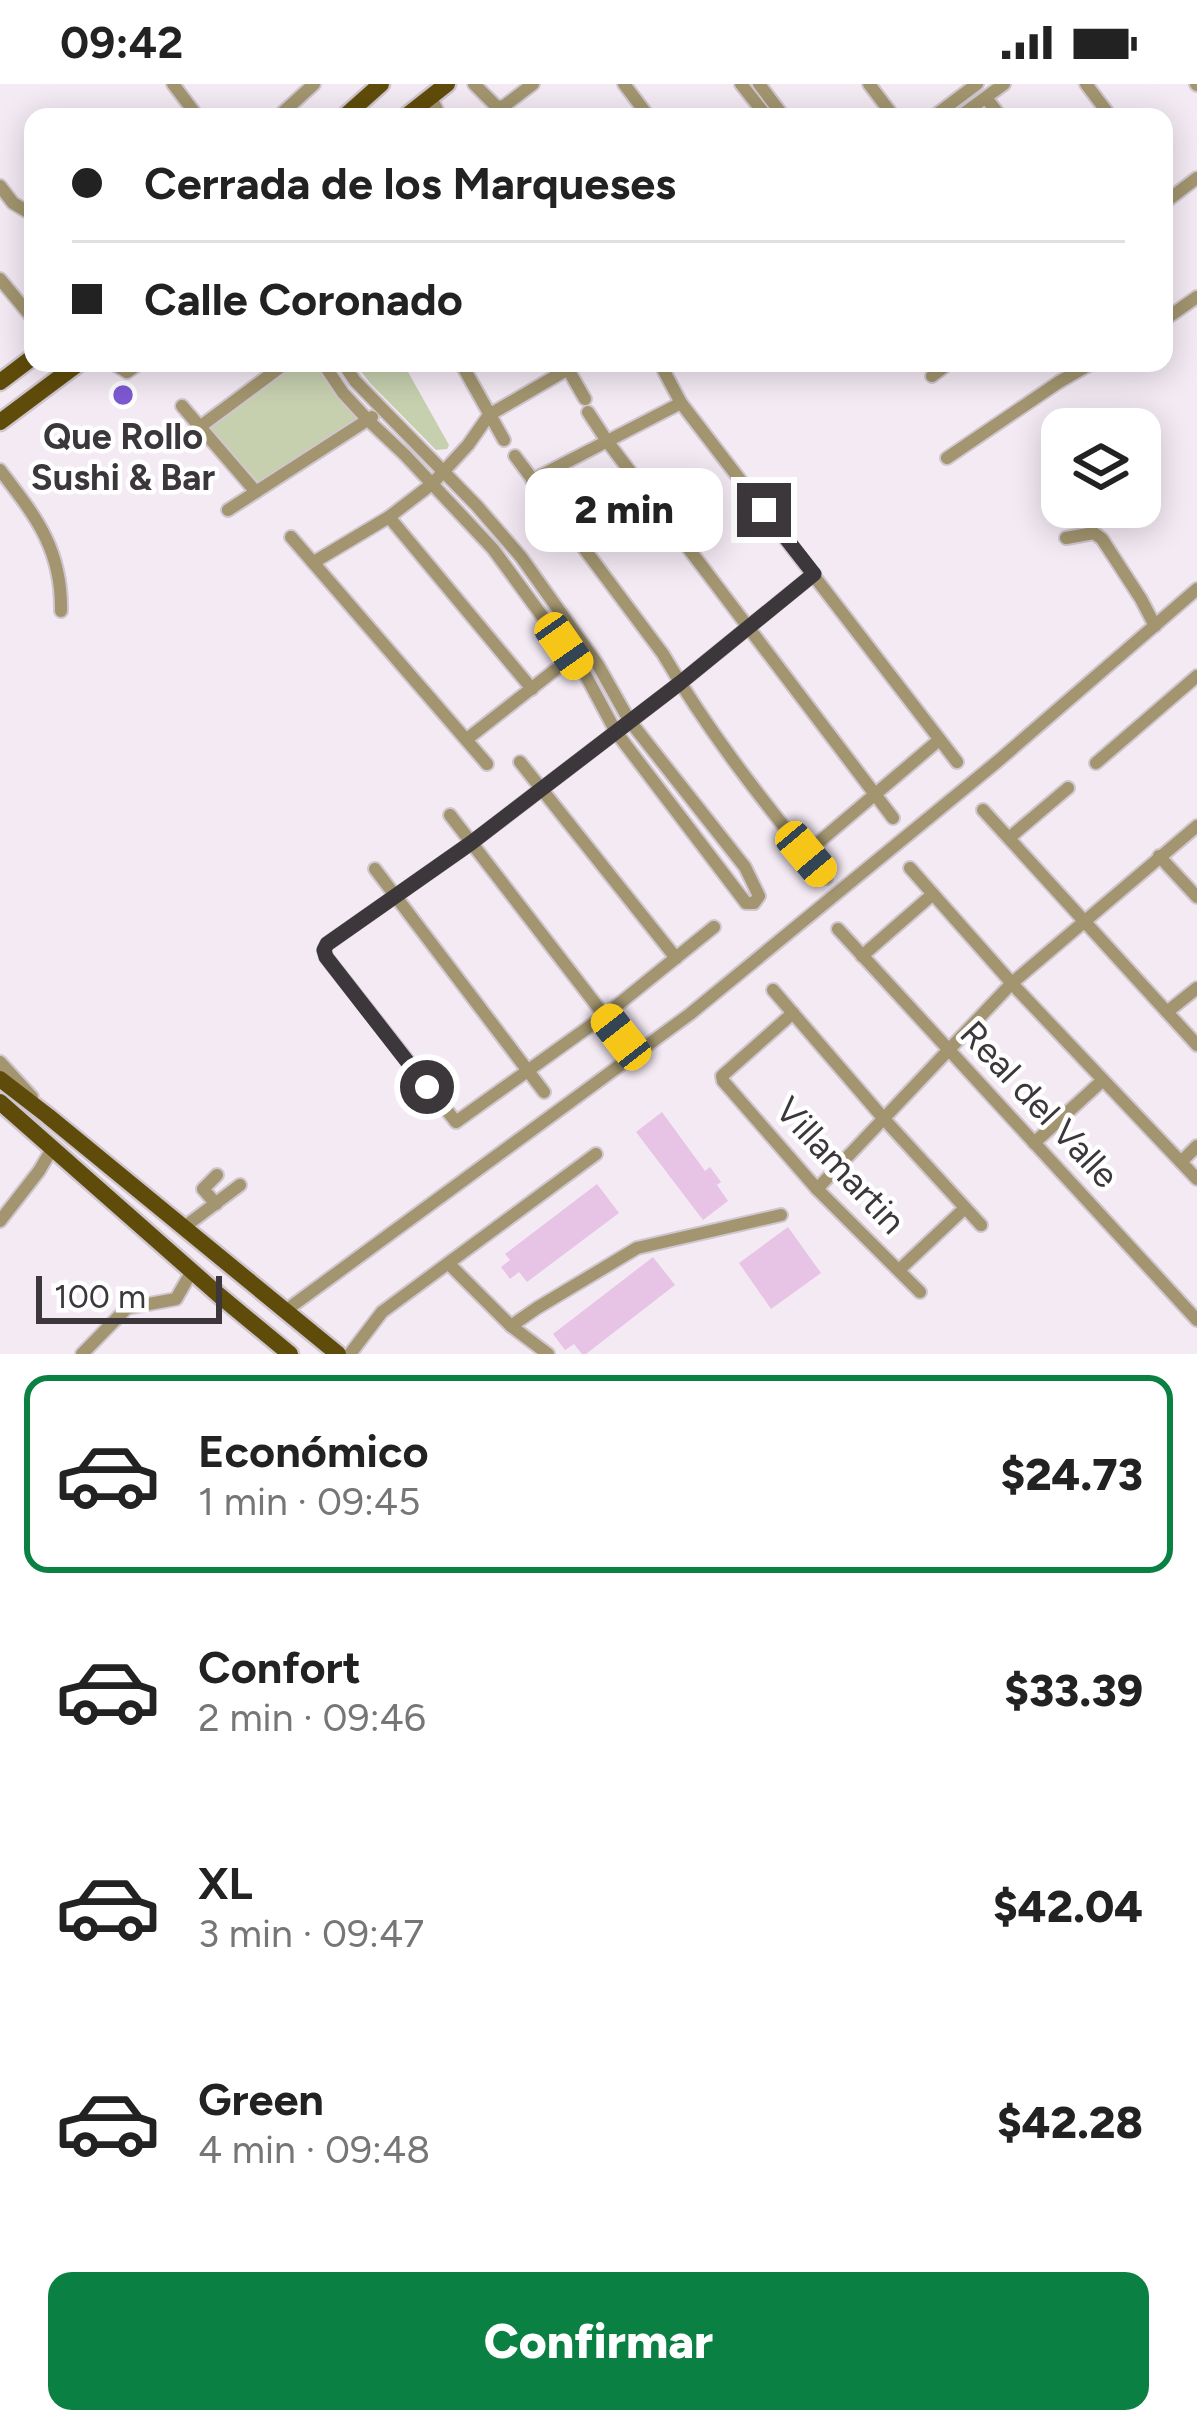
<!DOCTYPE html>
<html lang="es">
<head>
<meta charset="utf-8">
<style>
	body { margin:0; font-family:Figtree,sans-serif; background:#f2f2f2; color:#222; height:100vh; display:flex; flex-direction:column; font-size:45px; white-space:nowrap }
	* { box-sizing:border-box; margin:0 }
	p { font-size:39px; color:#767676 }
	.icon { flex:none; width:66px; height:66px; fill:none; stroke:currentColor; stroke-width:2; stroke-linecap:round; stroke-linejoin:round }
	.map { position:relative; height:1270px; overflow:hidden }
	.details { display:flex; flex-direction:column; background:#fff; flex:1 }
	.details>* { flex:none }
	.guide { position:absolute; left:24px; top:24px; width:1149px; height:264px; border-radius:24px; box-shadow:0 6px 30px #0003; display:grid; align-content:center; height:264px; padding:0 48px; background:#fff }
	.buttons { position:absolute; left:1041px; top:324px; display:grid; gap:24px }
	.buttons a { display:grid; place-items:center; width:120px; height:120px; border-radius:24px; background:#fff; box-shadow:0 6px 30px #0003; font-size:60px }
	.scale { position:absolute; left:36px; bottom:30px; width:186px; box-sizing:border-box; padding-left:12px; border:6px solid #3b373b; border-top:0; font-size:33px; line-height:42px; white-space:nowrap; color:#3b373b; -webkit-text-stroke:9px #fff; paint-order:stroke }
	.end { position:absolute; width:54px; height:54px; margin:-27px; border:15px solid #3b373b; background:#fff; box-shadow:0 0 0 6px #fff }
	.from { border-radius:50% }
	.bubble { position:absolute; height:84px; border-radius:24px; background:#fff; box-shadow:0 6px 30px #0003; font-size:39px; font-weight:800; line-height:84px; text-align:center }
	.car { position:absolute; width:36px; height:72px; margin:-36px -18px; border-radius:15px; box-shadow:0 0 9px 3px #0007; background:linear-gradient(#f5c518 24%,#345 0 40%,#f5c518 0 76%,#345 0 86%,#f5c518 0) }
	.guide b { display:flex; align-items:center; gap:42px; height:114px; font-size:45px }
	.guide b+b { border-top:3px solid #e0e0e0 }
	.guide i { width:30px; height:30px; background:#222 }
	ul { padding:21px 0 0; list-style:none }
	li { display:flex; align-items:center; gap:36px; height:198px; margin:0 24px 18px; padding:0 24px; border:6px solid transparent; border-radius:24px }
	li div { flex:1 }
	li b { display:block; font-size:45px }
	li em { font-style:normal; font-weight:800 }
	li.selected { border-color:#0b8043 }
	li>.icon { width:108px; height:108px; stroke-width:1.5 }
	.primary-button { display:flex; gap:24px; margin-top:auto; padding:24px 48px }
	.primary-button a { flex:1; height:138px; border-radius:24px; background:#0b8043; color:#fff; font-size:48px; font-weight:800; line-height:138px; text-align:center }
	.status { display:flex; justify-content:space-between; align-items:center; height:84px; padding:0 60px; background:#fff; direction:ltr }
	.status svg { height:33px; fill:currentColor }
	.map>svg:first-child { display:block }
	.green { fill:#c6d0af }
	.building { fill:#e7c4e6 }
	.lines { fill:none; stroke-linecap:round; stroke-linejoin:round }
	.minor-casing { stroke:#cfc6cf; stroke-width:16 }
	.major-casing { stroke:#cfc6cf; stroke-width:21 }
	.minor { stroke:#a2956f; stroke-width:12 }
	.major { stroke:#604c0a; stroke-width:16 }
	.route { stroke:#3b373b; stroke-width:15 }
	.poi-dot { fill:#7e59d3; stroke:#fff; stroke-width:4.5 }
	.labels { text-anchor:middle; stroke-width:9; stroke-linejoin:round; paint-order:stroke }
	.poi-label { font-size:36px; font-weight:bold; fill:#3b373b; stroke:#fff }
	.street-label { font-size:36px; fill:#3b373b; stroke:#fff }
</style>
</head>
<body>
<div class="status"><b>09:42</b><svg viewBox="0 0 49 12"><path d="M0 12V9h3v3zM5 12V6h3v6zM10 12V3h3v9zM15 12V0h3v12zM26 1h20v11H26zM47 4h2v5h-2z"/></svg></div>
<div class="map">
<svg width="1197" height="1270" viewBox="0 0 1197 1270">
	<rect width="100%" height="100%" fill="#f4eaf4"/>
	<g class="green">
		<path d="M 298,279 L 316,279 L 356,335 L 258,398 L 210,344 Z"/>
		<path d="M 355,279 L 403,279 L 449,361 L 447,365 L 436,366 L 370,299 Z"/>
	</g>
	<g class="building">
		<path d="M 662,1028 L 705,1087 L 710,1083 L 721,1098 L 717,1101 L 728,1117 L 703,1136 L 636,1048 Z"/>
		<path d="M 597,1100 L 619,1129 L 527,1198 L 519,1188 L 510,1195 L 501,1183 L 510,1176 L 505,1170 Z"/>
		<path d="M 788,1143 L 821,1189 L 771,1225 L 739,1179 Z"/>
		<path d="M 653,1173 L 675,1201 L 586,1270 L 582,1270 L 574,1260 L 565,1266 L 553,1250 Z"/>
	</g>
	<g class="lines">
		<g class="minor-casing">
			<g id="minor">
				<path d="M 173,0 L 198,33"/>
				<path d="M 474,0 L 497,23 L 504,22 L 533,0"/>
				<path d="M 624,0 L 649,33"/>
				<path d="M 741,0 L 767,33"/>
				<path d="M 759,0 L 784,33"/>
				<path d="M 869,0 L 894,33"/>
				<path d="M 1086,0 L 1111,33"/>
				<path d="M 1196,0 L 1197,1"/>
				<path d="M 431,13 L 440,33"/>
				<path d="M 986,14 L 1001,33"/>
				<path d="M 963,30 L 1004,0"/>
				<path d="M 278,33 L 314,0"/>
				<path d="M 933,33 L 977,0"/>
				<path d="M 0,102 L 13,119 L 33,131"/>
				<path d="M 1164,119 L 1197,94"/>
				<path d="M 33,164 L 33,178"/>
				<path d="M 0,195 L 33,235"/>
				<path d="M 1164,236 L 1197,213"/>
				<path d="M 112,279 L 127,288 L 140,279"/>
				<path d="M 323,279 L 343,309 L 368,336 L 405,371 L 493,465 L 586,592 L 616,648 L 746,819 L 754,819 L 759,812 L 745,783 L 629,636 L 598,581 L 521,473 L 477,422 L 355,297 L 343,279"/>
				<path d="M 461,279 L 504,356"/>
				<path d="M 565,280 L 585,315"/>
				<path d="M 664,287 L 681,319 L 957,678"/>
				<path d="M 932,292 L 949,279"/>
				<path d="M 182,322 L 256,408"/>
				<path d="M 588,328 L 607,357 L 893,734"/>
				<path d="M 201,342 L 286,279"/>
				<path d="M 515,372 L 663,570 C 709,649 767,723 826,794"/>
				<path d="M 947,374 L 1059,298 L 1092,279"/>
				<path d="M 0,386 C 36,433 62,465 61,527"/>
				<path d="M 532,396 L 681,319"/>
				<path d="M 228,426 L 372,333"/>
				<path d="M 389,433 L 532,605"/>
				<path d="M 291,453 L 487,680"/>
				<path d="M 1066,454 L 1094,449 L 1102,455 L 1141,515 L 1155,542"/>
				<path d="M 314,478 L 389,433 L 432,400 L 468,361 L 489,331 L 568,285"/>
				<path d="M 467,655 L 555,586"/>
				<path d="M 520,678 L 676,874"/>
				<path d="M 1096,679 L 1197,592"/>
				<path d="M 983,726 L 1197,961"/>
				<path d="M 450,731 L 621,953"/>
				<path d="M 1009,754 L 1068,704"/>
				<path d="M 806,769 L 939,656"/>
				<path d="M 1159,772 L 1197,813"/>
				<path d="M 910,784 L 1017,905 L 1197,1095"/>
				<path d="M 375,785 L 544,1008"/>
				<path d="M 714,843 L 604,932 L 456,1038 L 326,873 L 324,866 L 327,860 L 471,759 L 680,599 L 814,490"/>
				<path d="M 838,845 L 1197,1236"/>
				<path d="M 862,872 L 933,810"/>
				<path d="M 773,906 L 884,1035 L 981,1141"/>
				<path d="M 1167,928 L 1197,904"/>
				<path d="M 793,929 L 722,992 L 723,997 L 817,1105 L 920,1208"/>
				<path d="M 0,978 L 32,1013"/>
				<path d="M 1034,1059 L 1103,996"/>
				<path d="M 1181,1078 L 1197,1062"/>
				<path d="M 817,1105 L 1012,899 L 1197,742"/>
				<path d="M 216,1120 L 203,1105 L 217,1091"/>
				<path d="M 0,1137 L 39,1087 L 52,1065"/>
				<path d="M 183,1144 L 240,1101"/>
				<path d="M 449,1180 L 511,1242 L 537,1224 L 637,1164 L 781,1131"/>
				<path d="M 899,1186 L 965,1124"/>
				<path d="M 285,1227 L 690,930 L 998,677 L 1197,505"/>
				<path d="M 511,1242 L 548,1270"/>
				<path d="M 82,1270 L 127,1224 L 176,1215 L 192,1187"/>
				<path d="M 350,1270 L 382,1228 L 596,1070"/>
			</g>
		</g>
		<g class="major-casing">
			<g id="major">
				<path d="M 344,33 L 381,0"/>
				<path d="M 405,33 L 447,0"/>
				<path d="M 0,298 L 33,273"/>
				<path d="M 0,338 L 79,279"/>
				<path d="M 0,995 L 48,1032 L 338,1270"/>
				<path d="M 0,1018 L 220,1212 L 290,1270"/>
			</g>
		</g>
		<use href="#minor" class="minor"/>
		<use href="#major" class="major"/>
	</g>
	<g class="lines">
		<path class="route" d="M 427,1003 L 326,873 L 324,866 L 327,860 L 471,759 L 680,599 L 814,490 L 764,426"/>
	</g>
	<circle class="poi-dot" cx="123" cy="311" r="12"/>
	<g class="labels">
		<g class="poi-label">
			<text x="123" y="365">Que Rollo<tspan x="123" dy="41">Sushi &amp; Bar</tspan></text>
		</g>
		<g class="street-label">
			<text transform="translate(1040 1020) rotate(47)" y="13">Real del Valle</text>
			<text transform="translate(841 1081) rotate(47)" y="13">Villamartin</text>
		</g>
	</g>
</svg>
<div class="buttons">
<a><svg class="icon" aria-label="layers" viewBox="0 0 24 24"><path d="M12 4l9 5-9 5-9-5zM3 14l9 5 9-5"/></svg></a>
</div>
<div class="scale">100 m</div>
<i class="end from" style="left:427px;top:1003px"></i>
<i class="end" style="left:764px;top:426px"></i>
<div class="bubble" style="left:525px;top:384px;width:198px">2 min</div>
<i class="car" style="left:564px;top:562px;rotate:145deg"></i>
<i class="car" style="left:806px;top:770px;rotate:140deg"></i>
<i class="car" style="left:621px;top:953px;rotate:322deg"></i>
<div class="guide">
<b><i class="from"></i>Cerrada de los Marqueses</b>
<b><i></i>Calle Coronado</b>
</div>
</div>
<section class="details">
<ul>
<li class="selected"><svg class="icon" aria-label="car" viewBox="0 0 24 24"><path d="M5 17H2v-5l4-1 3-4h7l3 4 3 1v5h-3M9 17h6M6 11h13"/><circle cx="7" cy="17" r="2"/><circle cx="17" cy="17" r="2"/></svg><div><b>Económico</b><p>1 min · 09:45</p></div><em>$24.73</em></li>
<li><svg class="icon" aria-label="car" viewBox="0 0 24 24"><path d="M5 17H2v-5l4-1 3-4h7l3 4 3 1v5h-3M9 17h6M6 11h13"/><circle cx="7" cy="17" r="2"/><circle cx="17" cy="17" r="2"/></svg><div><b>Confort</b><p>2 min · 09:46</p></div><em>$33.39</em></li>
<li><svg class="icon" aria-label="car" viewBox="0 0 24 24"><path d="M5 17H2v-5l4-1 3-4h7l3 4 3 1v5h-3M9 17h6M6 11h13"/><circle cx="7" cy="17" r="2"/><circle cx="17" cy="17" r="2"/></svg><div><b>XL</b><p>3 min · 09:47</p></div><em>$42.04</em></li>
<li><svg class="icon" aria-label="car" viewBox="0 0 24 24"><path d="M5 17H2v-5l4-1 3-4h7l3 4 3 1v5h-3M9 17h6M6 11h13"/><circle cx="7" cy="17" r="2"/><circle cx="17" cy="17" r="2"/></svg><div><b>Green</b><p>4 min · 09:48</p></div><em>$42.28</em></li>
</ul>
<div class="primary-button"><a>Confirmar</a></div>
</section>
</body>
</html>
